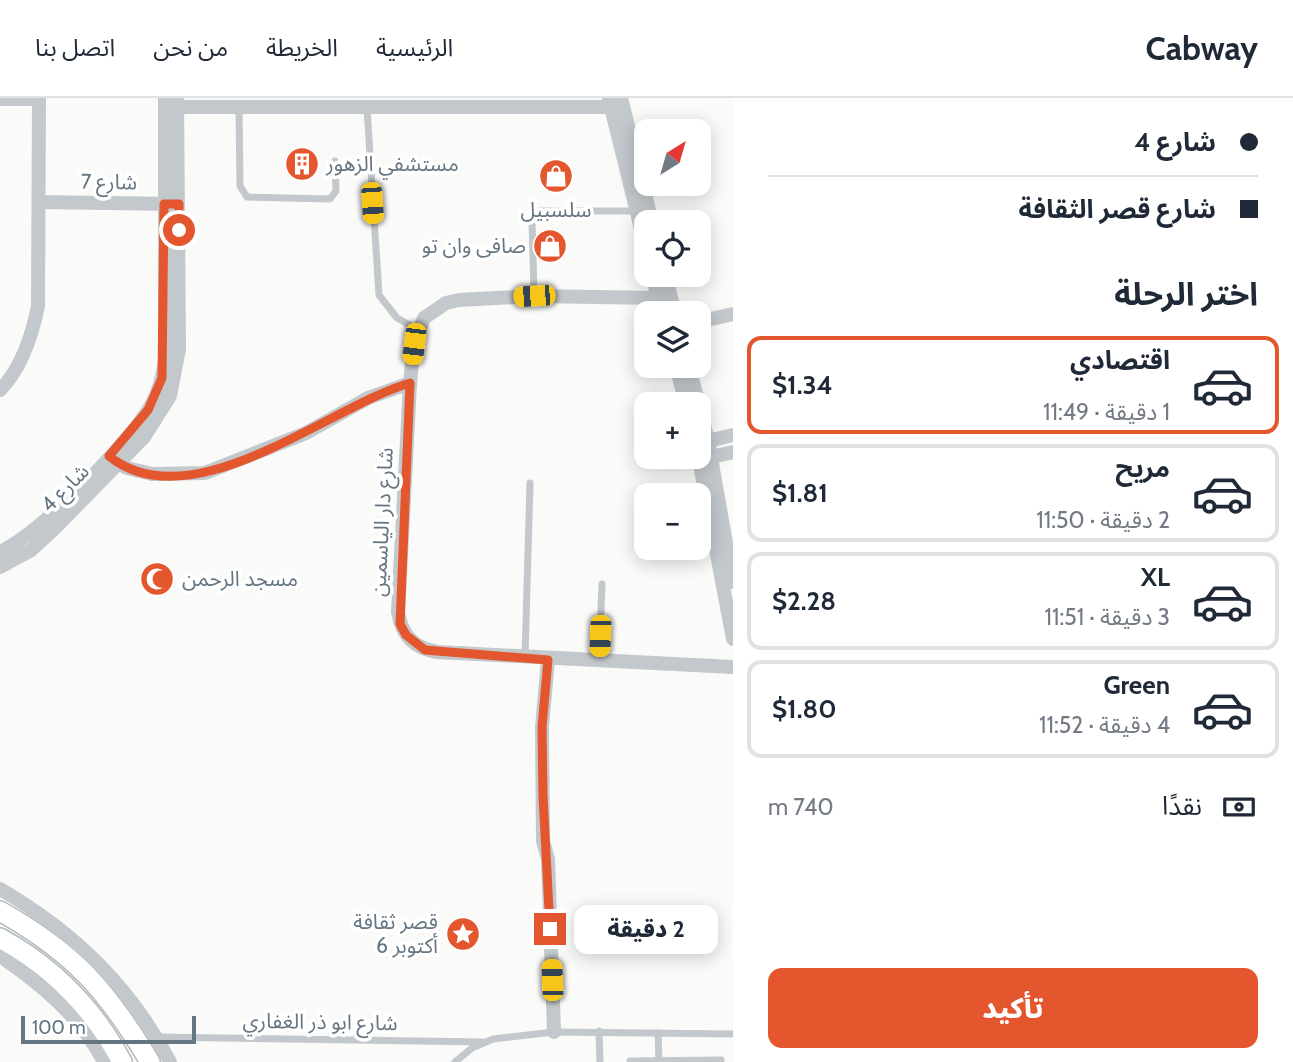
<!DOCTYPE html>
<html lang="ar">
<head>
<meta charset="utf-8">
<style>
	body { margin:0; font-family:Cabin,"Noto Sans Arabic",sans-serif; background:#f2f2f3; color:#1f2937; direction:rtl; height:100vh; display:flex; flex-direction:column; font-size:26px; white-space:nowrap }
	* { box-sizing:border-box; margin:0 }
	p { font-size:23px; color:#747a83 }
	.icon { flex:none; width:38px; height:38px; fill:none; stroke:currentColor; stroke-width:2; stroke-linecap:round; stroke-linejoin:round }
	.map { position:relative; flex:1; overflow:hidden; direction:ltr }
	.side { display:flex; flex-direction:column; background:#fff; width:560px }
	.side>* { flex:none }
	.hud { display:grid; align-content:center; height:154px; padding:0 35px; background:#fff }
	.needle { width:46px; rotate:37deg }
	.fabs { position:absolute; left:634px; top:21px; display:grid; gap:14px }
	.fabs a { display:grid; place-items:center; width:77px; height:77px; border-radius:14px; background:#fff; box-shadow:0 4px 18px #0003; font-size:35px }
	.scale { position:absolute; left:21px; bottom:18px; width:175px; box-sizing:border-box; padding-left:7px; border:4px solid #657683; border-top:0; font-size:19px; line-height:24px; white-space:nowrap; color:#657683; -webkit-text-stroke:5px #fff; paint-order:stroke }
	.end { position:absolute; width:32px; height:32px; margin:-16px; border:9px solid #e4572e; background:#fff; box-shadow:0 0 0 4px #fff }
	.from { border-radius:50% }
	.bubble { position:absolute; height:49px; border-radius:14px; background:#fff; box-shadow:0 4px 18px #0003; font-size:23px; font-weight:800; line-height:49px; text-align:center; direction:rtl }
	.car { position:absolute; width:21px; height:42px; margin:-21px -10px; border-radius:9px; box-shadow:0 0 5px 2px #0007; background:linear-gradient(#f5c518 24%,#345 0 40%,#f5c518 0 76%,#345 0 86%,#f5c518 0) }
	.hud b { display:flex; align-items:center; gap:24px; height:66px; font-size:26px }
	.hud b+b { border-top:2px solid #e0e1e3 }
	.hud i { width:18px; height:18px; background:#1f2937 }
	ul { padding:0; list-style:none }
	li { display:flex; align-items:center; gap:21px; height:98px; margin:0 14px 10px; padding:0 21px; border:4px solid #e0e1e3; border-radius:14px }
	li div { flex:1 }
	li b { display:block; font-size:26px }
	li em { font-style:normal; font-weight:800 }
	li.on { border-color:#e4572e }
	li>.icon { width:63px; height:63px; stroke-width:1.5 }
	h2 { padding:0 35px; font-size:32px; line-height:84px }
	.pay { display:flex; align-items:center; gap:18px; height:77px; padding:0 35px; font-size:26px }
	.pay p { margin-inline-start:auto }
	.action { display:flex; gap:14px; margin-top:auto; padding:14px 35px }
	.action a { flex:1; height:80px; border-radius:14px; background:#e4572e; color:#fff; font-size:28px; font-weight:800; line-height:80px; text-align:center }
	header { display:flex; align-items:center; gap:42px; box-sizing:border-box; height:98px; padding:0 35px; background:#fff; border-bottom:2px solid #e0e1e3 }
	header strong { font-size:33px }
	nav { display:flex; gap:38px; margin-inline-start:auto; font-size:24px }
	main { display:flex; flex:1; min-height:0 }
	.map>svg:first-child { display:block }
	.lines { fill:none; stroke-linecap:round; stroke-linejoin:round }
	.secondary-casing { stroke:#b3babf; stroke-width:22 }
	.lane { stroke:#c3c8cc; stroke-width:7 }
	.street { stroke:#c3c8cc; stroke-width:14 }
	.secondary { stroke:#fff; stroke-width:19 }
	.route { stroke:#e4572e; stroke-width:9 }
	.labels { text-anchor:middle; stroke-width:7; stroke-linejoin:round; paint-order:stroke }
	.poi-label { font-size:21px; fill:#657683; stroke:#fff; text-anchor:start }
	.street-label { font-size:21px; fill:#657683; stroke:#fff }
</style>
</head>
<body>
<header>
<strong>Cabway</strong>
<nav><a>الرئيسية</a><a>الخريطة</a><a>من نحن</a><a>اتصل بنا</a></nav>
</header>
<main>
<section class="side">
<div class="hud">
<b><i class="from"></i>شارع 4</b>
<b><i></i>شارع قصر الثقافة</b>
</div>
<h2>اختر الرحلة</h2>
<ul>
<li class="on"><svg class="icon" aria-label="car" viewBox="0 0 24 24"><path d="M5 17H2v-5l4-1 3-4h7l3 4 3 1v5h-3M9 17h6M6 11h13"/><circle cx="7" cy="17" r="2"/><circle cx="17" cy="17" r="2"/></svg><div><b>اقتصادي</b><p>1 دقيقة · 11:49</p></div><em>$1.34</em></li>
<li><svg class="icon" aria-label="car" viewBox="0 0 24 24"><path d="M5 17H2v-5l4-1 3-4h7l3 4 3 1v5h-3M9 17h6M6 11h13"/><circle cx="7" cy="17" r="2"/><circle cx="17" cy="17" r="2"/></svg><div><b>مريح</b><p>2 دقيقة · 11:50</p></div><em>$1.81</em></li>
<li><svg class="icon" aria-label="car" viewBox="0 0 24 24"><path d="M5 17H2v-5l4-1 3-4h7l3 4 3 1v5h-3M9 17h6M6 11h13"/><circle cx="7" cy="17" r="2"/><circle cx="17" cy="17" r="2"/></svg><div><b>XL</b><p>3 دقيقة · 11:51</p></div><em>$2.28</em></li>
<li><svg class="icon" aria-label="car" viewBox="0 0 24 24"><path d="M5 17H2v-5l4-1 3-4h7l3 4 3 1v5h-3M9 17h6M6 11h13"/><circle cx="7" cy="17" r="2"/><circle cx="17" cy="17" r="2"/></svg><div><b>Green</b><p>4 دقيقة · 11:52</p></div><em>$1.80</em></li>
</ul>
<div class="pay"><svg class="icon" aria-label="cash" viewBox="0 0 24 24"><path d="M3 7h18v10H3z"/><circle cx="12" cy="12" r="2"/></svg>نقدًا<p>740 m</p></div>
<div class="action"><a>تأكيد</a></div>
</section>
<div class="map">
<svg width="733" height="964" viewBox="0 0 733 964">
	<rect width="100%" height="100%" fill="#fafaf8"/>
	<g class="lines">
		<g class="secondary-casing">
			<g id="secondary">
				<path d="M 0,813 C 73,854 107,892 150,964"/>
				<path d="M 0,840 C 53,869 94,911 122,964"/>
			</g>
		</g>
		<g class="lane">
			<path d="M 367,10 L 379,197 L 397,220 L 417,231"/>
			<path d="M 239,11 L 240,88 L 247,99 L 330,101 L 336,93 L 335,63"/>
			<path d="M 534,197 L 532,121 L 536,113 L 636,113"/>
			<path d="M 525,559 L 530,385"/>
			<path d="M 599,562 L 602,486"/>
			<path d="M 599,933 L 600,964"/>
			<path d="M 658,935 L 659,963"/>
			<path d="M 157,939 L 482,944"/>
			<path d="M 630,963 L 721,962"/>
			<path d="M 455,964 L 472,950 L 493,941 L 554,934 L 733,936"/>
		</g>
		<g class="street">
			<path d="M 621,0 L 652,124"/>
			<path d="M 0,1 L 39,1"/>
			<path d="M 609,1 L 646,151"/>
			<path d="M 169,9 L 623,9"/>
			<path d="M 39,104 L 174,106"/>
			<path d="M 652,177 L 662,215"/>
			<path d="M 665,177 L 675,215"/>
			<path d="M 658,200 L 534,198 L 459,202 L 446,205 L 424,220 L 414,246 L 410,285 L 398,514 C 402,538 414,550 437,554 L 733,569"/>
			<path d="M 698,224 L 733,216"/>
			<path d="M 676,268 L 686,306"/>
			<path d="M 689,268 L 708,343 L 733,484"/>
			<path d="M 0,292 C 22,270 32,238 38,208 L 39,0"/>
			<path d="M 708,343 L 733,337"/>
			<path d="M 698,356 L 733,541"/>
			<path d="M 711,359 L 733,354"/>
			<path d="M 112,361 L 127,370 L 152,376 L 205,375 L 306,335 L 368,300 L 410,285"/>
			<path d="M 0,454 C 40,435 127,348 150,309 C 159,294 162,280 165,263 L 165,0"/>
			<path d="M 0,469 L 31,452 L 54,431 L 144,339 L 170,298 L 179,251 L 177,0"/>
			<path d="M 548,562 L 542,629 L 543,743 L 548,761 L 554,934"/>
			<path d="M 0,791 C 74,834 130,888 170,964"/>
			<path d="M 0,858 C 41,886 81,919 104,964"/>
		</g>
		<use href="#secondary" class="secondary"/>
	</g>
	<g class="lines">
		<path class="route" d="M 179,132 L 179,106 L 164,106 L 162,280 L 148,312 L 109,358 C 191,425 330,308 410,285 L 400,526 L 406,537 L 425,552 L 548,562 L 542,629 L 543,698 L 550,831"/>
	</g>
	<defs>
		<g id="building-disc" transform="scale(1.75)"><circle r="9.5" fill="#e4572e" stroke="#fff"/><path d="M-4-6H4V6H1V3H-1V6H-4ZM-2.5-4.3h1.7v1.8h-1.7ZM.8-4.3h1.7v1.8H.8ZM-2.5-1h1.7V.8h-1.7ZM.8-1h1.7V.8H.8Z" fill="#fff"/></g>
		<g id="shop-disc" transform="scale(1.75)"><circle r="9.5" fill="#e4572e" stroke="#fff"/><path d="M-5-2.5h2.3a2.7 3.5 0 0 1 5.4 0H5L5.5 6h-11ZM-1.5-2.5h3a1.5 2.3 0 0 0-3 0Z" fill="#fff"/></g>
		<g id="mosque-disc" transform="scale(1.75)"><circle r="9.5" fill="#e4572e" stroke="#fff"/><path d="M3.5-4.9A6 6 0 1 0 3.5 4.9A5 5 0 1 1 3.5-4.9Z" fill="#fff"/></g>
		<g id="sight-disc" transform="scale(1.75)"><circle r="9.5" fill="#e4572e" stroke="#fff"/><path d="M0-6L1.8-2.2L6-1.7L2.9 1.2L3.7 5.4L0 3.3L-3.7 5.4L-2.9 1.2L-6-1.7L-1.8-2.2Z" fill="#fff"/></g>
	</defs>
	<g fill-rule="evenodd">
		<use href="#building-disc" x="302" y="66"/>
		<use href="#shop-disc" x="556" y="78"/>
		<use href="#shop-disc" x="550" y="148"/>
		<use href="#mosque-disc" x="157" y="481"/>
		<use href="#sight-disc" x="463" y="836"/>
	</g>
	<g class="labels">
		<g class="poi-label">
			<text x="326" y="73">مستشفي الزهور</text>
			<text x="556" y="119" text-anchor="middle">سلسبيل</text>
			<text x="526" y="155" text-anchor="end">صافى وان تو</text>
			<text x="182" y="488">مسجد الرحمن</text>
			<text x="438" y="831" text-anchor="end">قصر ثقافة<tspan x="438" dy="24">6 أكتوبر</tspan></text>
		</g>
		<g class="street-label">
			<text transform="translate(109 84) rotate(1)" y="7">شارع 7</text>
			<text transform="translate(65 390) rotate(-45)" y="7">شارع 4</text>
			<text transform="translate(382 424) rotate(-87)" y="7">شارع دار الياسمين</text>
			<text transform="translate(320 924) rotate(1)" y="7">شارع ابو ذر الغفاري</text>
		</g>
	</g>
</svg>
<div class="fabs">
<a><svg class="needle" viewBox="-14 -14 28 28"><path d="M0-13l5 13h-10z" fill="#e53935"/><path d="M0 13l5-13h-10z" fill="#747a83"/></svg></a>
<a><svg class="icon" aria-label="locate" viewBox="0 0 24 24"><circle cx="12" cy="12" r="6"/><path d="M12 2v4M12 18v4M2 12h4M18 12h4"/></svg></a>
<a><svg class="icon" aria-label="layers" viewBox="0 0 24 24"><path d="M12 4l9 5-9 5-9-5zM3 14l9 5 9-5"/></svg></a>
<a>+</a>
<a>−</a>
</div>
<div class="scale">100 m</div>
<i class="end from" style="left:179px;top:132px"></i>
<i class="end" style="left:550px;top:831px"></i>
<div class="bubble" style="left:574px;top:807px;width:144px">2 دقيقة</div>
<i class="car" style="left:372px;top:105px;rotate:176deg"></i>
<i class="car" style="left:534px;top:198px;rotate:267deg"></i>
<i class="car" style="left:414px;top:246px;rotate:187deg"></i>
<i class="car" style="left:600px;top:538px;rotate:182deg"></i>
<i class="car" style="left:552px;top:882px;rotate:358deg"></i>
</div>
</main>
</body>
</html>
